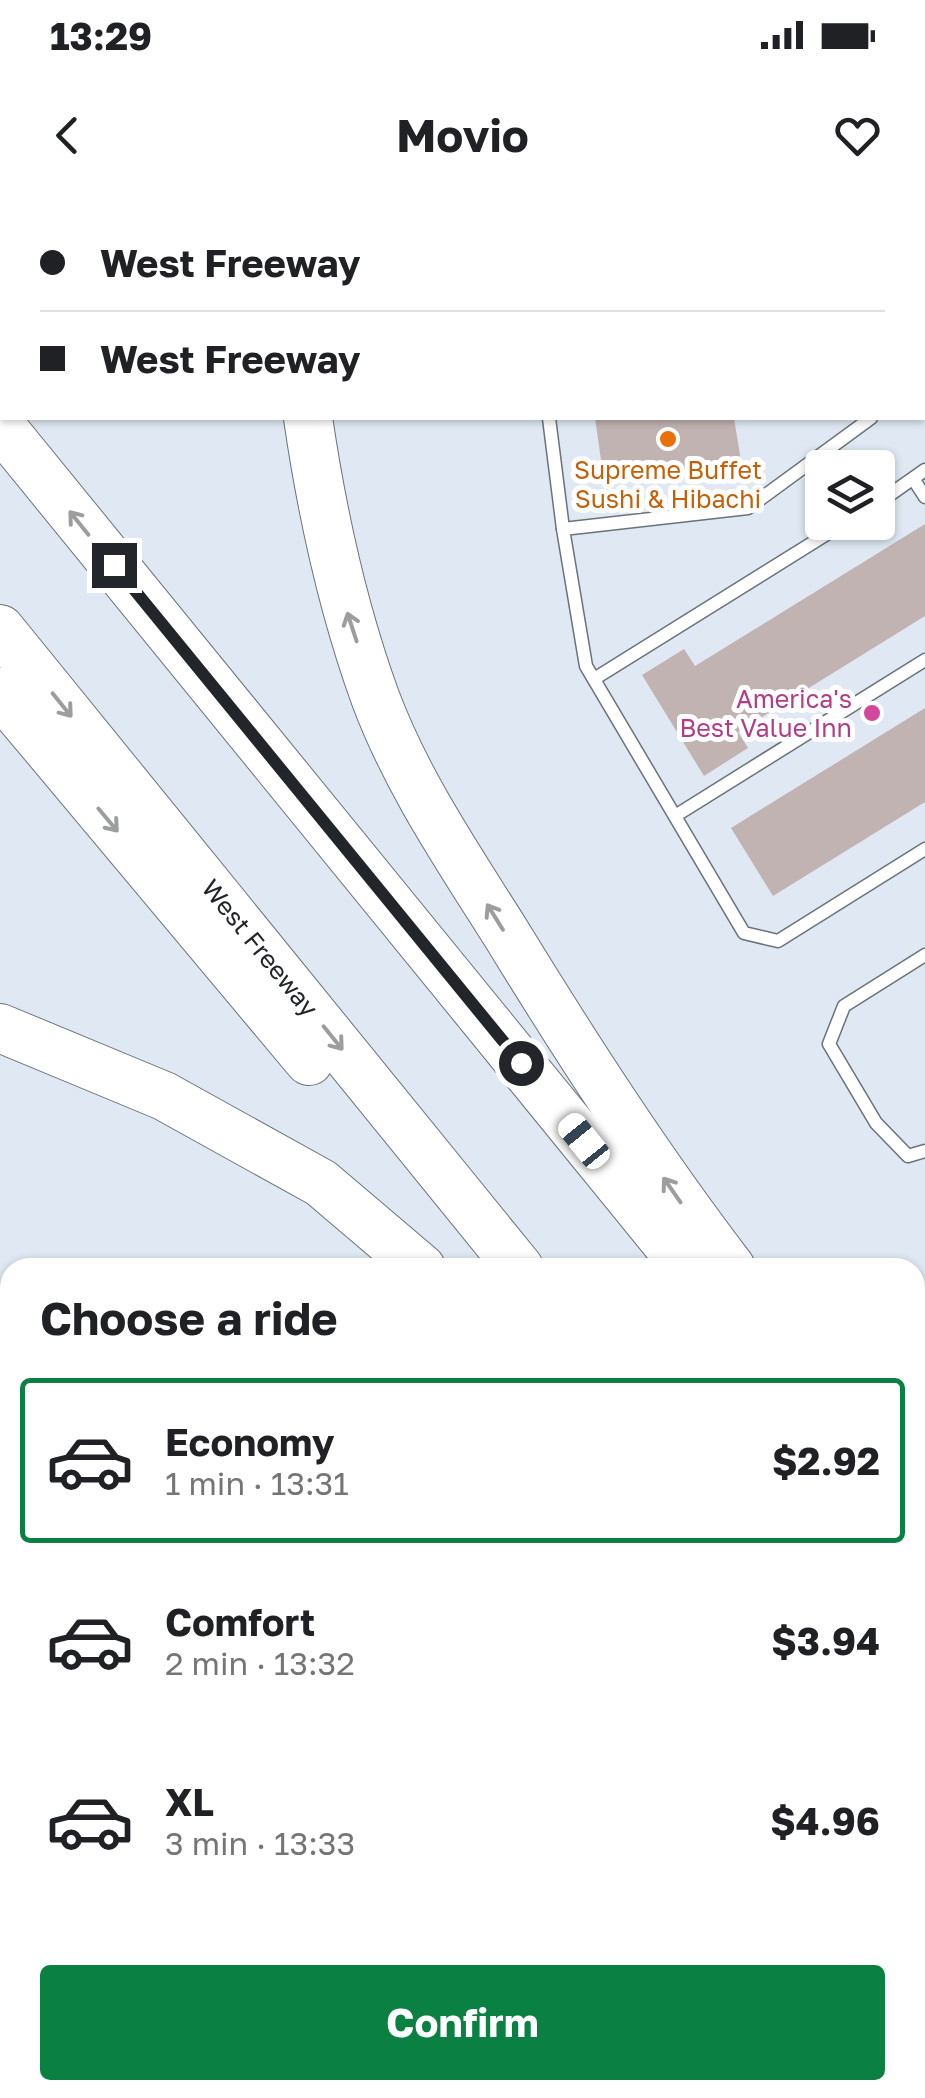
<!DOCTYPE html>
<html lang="en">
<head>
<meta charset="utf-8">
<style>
	body { margin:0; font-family:"Golos Text",sans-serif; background:#f2f2f2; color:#202124; height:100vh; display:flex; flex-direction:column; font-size:38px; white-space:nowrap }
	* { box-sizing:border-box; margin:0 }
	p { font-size:32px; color:#757577 }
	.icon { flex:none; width:55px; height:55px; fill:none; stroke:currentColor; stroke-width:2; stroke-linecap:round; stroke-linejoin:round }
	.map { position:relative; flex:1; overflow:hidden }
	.sheet { position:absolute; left:0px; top:1058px; width:925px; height:842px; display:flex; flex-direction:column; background:#fff; border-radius:30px 30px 0 0; box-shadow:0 2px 8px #0004 }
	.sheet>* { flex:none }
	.guide { position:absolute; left:0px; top:0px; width:925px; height:220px; box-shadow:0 2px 8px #0004; display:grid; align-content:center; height:220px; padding:0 40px; background:#fff }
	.fabs { position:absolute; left:805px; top:250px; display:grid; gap:20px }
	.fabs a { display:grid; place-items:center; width:90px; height:90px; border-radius:10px; background:#fff; box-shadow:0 2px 8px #0004; font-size:50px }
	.end { position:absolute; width:45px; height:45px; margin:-22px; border:12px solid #222529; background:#fff; box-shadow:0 0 0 5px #fff }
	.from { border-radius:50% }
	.car { position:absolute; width:30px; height:60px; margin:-30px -15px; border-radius:12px; box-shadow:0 0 8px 2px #0007; background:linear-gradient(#fff 24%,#345 0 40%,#fff 0 76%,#345 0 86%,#fff 0) }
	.guide b { display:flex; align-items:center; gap:35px; height:95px; font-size:38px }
	.guide b+b { border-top:2px solid #e0e0e0 }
	.guide i { width:25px; height:25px; background:#202124 }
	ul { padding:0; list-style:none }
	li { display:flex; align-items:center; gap:30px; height:165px; margin:0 20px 15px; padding:0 20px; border:5px solid transparent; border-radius:10px }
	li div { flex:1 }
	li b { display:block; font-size:38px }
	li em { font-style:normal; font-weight:700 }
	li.selected { border-color:#0b8043 }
	li>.icon { width:90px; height:90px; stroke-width:1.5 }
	h2 { padding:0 40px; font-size:45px; line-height:120px }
	.action { display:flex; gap:20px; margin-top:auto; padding:20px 40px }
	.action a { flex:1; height:115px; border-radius:10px; background:#0b8043; color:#fff; font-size:40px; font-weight:700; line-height:115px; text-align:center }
	.status { display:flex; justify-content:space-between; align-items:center; height:70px; padding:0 50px; background:#fff; direction:ltr }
	.status svg { height:28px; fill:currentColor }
	header { display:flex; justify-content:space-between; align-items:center; height:130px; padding:0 40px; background:#fff; font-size:45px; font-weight:700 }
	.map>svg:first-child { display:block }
	.green { fill:#acd0ab }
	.building { fill:#c1b3b1 }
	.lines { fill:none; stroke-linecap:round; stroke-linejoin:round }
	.service-casing { stroke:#6a727a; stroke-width:15 }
	.minor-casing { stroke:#6a727a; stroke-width:28 }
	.motorway-casing { stroke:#6a727a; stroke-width:50 }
	.service { stroke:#fff; stroke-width:12 }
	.minor { stroke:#fff; stroke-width:25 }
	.motorway { stroke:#fff; stroke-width:48 }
	.oneway { stroke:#9c9d9f }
	.route { stroke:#222529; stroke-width:12 }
	.food-dot { fill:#e8710a; stroke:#fff; stroke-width:4 }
	.hotel-dot { fill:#d1479c; stroke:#fff; stroke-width:4 }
	.labels { text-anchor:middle; stroke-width:10; stroke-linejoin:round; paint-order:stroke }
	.food-label { font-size:25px; fill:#c56008; stroke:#fff }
	.hotel-label { font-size:25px; fill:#b23c85; stroke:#fff; text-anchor:end }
	.street-label { font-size:25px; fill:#222529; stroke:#fff }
</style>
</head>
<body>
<div class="status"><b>13:29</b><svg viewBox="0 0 49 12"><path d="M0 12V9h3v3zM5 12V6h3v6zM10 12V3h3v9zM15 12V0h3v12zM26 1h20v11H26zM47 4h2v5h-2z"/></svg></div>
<header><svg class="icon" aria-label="back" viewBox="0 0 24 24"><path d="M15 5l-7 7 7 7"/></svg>Movio<svg class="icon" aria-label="heart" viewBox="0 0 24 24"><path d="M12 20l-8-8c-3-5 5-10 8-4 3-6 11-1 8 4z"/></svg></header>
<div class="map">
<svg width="925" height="1898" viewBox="0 0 925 1898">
	<rect width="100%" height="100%" fill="#e0e9f3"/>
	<path class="green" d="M 695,0 L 925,0 L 925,168 L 922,2 Z"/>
	<g class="building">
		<path d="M 595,218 L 734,218 L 741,261 L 604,281 Z"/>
		<path d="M 925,324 L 925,416 L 738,532 L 748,548 L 704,576 L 642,475 L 684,449 L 695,466 Z"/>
		<path d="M 925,508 L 925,602 L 773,696 L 731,628 Z"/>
	</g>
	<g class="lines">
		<g class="service-casing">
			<g id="service">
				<path d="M 530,0 L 530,2"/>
				<path d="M 650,0 L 652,2"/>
				<path d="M 922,206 L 925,208"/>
				<path d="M 549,218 L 563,329"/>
				<path d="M 871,218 L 748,308 L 563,329 L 586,466 L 744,733 L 778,741 L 925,649"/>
				<path d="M 914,280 L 925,297"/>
				<path d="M 878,303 L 925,270"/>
				<path d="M 594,479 L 846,322"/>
				<path d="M 675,616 L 925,460"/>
				<path d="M 925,755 L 844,806 L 829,844 L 876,923 L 908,956 L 925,951"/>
				<path d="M 0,1462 L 10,1465"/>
				<path d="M 0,1703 L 7,1679"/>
				<path d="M 329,1898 L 331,1890"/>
			</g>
		</g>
		<g class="minor-casing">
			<g id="minor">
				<path d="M 0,1134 L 10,1136"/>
				<path d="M 0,1336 L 10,1339"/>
				<path d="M 0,1677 L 10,1679"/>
				<path d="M 112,1898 L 114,1890"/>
				<path d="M 167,1898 L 169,1890"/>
				<path d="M 591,1898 L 606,1890"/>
			</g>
		</g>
		<g class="motorway-casing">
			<g id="motorway">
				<path d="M 312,2 L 313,0"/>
				<path d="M 308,218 C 322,313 342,406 375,497 C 407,583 458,657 507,735 C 577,849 649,961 731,1068"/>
				<path d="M 0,225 L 687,1068"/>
				<path d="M 0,429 L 519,1068"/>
				<path d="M 0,492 L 309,861"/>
				<path d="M 0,828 L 164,896 L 321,983 L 421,1068"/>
				<path d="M 915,1298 L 925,1311"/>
				<path d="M 915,1347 L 925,1360"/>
				<path d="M 915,1558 L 925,1571"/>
				<path d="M 915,1647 L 925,1659"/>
			</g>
		</g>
		<use href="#service" class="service"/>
		<use href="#minor" class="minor"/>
		<use href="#motorway" class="motorway"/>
	</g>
	<defs><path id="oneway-shaft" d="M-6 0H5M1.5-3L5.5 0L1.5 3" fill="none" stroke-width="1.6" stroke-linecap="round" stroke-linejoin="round" transform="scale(2.5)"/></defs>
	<g class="oneway">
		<use href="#oneway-shaft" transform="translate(79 323) rotate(-129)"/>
		<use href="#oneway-shaft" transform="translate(352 427) rotate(-108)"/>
		<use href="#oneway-shaft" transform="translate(62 505) rotate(51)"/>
		<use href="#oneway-shaft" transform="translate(108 620) rotate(50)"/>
		<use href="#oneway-shaft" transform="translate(495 717) rotate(-122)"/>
		<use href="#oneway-shaft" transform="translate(333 838) rotate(51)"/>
		<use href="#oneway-shaft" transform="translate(672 990) rotate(-125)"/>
	</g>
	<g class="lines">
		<path class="route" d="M 114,365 L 521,863"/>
	</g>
	<circle class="food-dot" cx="668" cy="239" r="10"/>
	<circle class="hotel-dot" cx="872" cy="513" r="10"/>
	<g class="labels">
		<g class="food-label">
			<text x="668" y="279">Supreme Buffet<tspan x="668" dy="29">Sushi &amp; Hibachi</tspan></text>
		</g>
		<g class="hotel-label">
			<text x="852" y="508">America's<tspan x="852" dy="29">Best Value Inn</tspan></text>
		</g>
		<g class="street-label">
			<text transform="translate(260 748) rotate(51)" y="9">West Freeway</text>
		</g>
	</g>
</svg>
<div class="fabs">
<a><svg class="icon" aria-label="layers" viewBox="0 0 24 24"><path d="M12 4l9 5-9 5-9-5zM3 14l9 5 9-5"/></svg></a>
</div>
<i class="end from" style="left:521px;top:863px"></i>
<i class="end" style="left:114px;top:365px"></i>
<i class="car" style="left:584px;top:941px;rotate:321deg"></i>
<div class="guide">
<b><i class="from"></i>West Freeway</b>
<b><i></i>West Freeway</b>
</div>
<section class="sheet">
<h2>Choose a ride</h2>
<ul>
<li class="selected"><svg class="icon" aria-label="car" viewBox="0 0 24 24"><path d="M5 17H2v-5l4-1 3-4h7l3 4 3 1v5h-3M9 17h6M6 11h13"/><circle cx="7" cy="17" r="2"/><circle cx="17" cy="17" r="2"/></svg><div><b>Economy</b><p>1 min · 13:31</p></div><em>$2.92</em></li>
<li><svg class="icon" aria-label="car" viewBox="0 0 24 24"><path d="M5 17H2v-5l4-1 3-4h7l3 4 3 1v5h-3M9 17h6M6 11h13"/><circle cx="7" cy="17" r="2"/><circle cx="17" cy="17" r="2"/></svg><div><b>Comfort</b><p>2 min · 13:32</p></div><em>$3.94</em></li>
<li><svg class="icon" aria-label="car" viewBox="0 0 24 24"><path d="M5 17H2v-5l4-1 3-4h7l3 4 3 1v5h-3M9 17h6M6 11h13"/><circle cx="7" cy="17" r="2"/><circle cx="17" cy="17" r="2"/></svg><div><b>XL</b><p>3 min · 13:33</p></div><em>$4.96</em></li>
</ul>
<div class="action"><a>Confirm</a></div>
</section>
</div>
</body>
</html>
